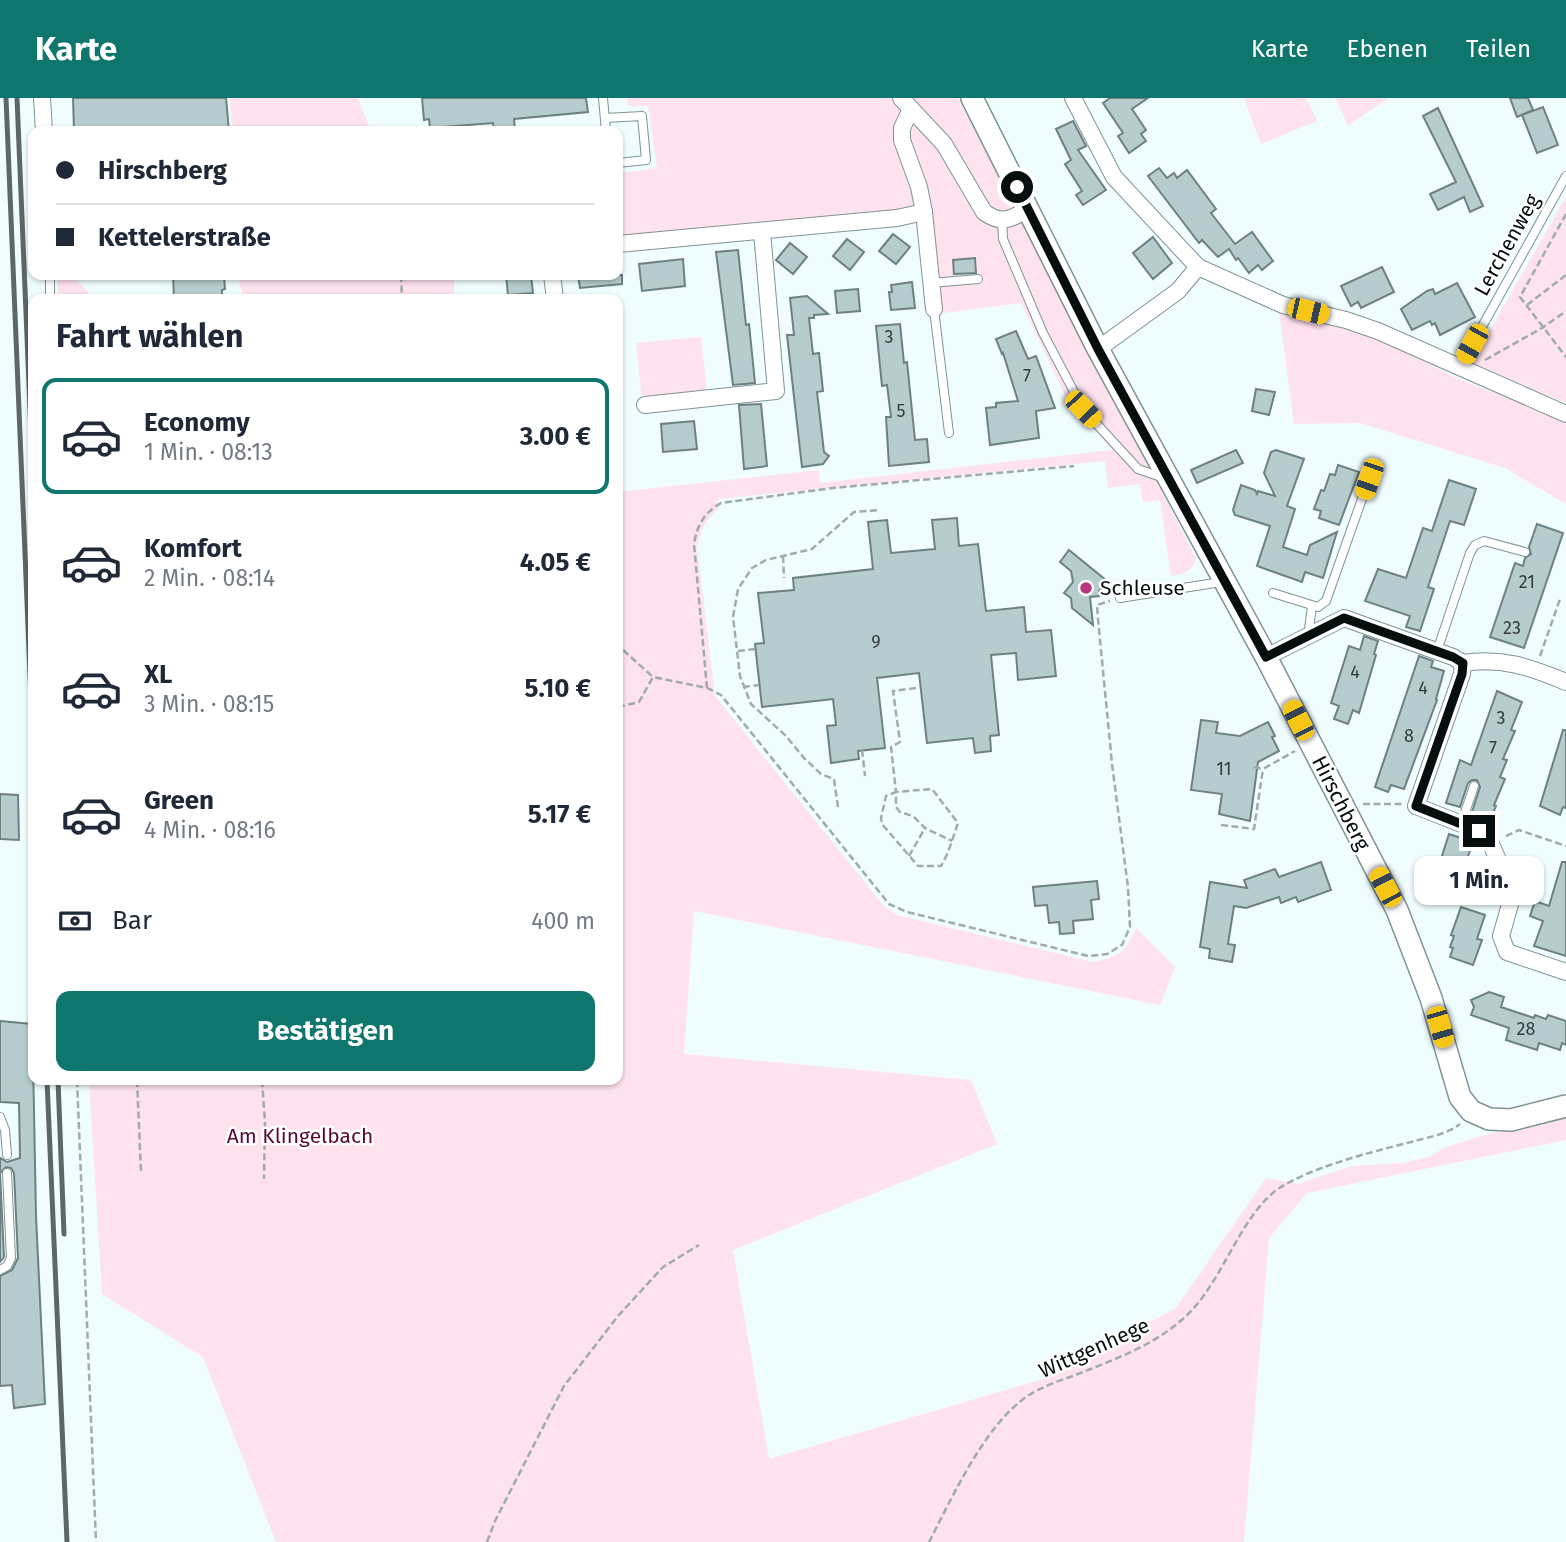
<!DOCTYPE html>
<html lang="de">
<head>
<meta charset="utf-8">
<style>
	body { margin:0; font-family:"Fira Sans",sans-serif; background:#f6f6f7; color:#1f2937; height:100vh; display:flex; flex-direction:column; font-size:26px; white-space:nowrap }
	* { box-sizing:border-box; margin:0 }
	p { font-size:23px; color:#747a83 }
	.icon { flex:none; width:38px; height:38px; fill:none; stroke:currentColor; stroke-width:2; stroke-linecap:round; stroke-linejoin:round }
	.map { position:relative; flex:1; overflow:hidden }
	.side { position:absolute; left:28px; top:196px; width:595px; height:791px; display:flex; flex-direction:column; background:#fff; border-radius:14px; box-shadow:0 2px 5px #0004 }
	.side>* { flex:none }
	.hud { position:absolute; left:28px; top:28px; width:595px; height:154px; border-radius:14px; box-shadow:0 2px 5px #0004; display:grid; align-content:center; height:154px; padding:0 28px; background:#fff }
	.end { position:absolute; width:32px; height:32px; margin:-16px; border:9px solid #070e0e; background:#fff; box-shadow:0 0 0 4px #fff }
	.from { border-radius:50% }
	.bubble { position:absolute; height:49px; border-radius:14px; background:#fff; box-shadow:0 2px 5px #0004; font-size:23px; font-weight:700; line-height:49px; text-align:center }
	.car { position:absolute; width:21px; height:42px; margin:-21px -10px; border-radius:9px; box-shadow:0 0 5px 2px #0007; background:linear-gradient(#f5c518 24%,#345 0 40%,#f5c518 0 76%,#345 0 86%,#f5c518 0) }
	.hud b { display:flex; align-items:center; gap:24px; height:66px; font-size:26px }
	.hud b+b { border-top:2px solid #e0e1e3 }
	.hud i { width:18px; height:18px; background:#1f2937 }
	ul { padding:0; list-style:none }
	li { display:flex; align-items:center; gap:21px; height:116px; margin:0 14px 10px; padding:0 14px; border:4px solid transparent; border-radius:14px }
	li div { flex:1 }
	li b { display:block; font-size:26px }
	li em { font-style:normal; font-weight:700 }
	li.current { border-color:#0f766e }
	li>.icon { width:63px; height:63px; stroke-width:1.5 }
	h2 { padding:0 28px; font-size:32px; line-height:84px }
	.pay { display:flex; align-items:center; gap:18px; height:77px; padding:0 28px; font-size:26px }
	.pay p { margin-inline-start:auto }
	.button { display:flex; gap:14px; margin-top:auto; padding:14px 28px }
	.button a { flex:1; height:80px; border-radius:14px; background:#0f766e; color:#fff; font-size:28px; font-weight:700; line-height:80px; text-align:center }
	header { display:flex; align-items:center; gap:42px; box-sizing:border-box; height:98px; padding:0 35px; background:#0f766e; color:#fff }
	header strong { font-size:33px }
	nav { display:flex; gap:38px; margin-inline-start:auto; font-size:24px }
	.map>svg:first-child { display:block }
	.green { fill:#fee2ee }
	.building { fill:#b7ccce; stroke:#6d8182; stroke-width:2 }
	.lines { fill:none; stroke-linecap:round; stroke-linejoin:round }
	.service-casing { stroke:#7f9395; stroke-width:10 }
	.minor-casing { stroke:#7f9395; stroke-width:18 }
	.tertiary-casing { stroke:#7f9395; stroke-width:24 }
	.path { stroke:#9faaab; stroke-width:2.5; stroke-dasharray:7 3.5; stroke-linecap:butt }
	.service { stroke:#fff; stroke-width:8 }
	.minor { stroke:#fff; stroke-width:16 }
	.tertiary { stroke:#fff; stroke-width:21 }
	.rail { stroke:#5e6767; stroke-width:5 }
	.route { stroke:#070e0e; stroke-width:9 }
	.poi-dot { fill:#b9367d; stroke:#fff; stroke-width:2.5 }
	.labels { text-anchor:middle; stroke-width:5; stroke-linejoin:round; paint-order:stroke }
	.number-label { font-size:18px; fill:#333e3e }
	.street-label { font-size:21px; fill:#070e0e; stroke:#fff }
	.poi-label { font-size:21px; fill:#070e0e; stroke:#fff; text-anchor:start }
	.park-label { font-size:21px; fill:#5b0839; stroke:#fff }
</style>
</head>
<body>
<header>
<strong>Karte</strong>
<nav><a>Karte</a><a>Ebenen</a><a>Teilen</a></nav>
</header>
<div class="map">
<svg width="1566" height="1444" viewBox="0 0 1566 1444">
	<rect width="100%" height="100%" fill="#f0fdfe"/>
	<g class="green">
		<path d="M 230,0 L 358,0 L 371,33 L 232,33 Z"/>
		<path d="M 627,0 L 958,0 L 1196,460 C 1193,474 1183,476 1171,478 L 1160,402 L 1143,404 L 1140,386 L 1108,390 L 1105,363 L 718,401 L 718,411 C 705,422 701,432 697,449 L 715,598 L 884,808 L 897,817 L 1093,864 C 1121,858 1124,855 1136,830 L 1175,869 L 1160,907 L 694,813 L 684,956 L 971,982 L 997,1046 L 733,1152 L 769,1361 L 1040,1282 L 1176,1210 L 1266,1080 L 1298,1086 L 1351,1068 L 1403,1065 L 1428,1059 L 1446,1049 L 1488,1036 L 1566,1020 L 1566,1042 L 1307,1095 L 1269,1140 L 1244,1444 L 276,1444 L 203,1259 L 102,1196 L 89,982 L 618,982 L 618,394 L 819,372 L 820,385 L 1112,352 L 1065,297 L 1021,205 L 928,217 L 917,124 L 618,155 L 618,75 L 657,70 L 648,8 L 628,8 Z"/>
		<path d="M 1244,0 L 1306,0 L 1317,23 L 1261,46 Z"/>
		<path d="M 1335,0 L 1387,0 L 1388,1 L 1348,27 Z"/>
		<path d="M 1566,99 L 1566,305 L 1471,265 Z"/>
		<path d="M 57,177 L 71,177 L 88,194 L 89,201 L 58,201 Z"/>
		<path d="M 238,177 L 454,177 L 454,201 L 243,201 Z"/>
		<path d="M 1279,214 L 1329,224 L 1369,235 L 1458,281 L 1566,322 L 1566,406 L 1505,370 L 1360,325 L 1294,326 Z"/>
		<path d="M 701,239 L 707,294 L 642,301 L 636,245 Z"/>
	</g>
	<g class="building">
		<path d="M 73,0 L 226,0 L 229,33 L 74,33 Z"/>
		<path d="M 422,0 L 586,0 L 588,14 L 514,21 L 515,33 L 494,33 L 493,25 L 430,30 L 429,21 L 424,22 Z"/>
		<path d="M 1110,0 L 1148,0 L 1132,11 L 1146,32 L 1141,36 L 1146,43 L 1129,55 L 1118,38 L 1123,35 L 1103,5 Z"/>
		<path d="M 1510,0 L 1528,0 L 1533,12 L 1517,19 Z"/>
		<path d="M 1543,9 L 1558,47 L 1537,55 L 1522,17 Z"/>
		<path d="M 1438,10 L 1483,108 L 1470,114 L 1464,99 L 1438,112 L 1430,96 L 1456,84 L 1423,18 Z"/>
		<path d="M 1073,23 L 1086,48 L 1078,52 L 1106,92 L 1083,107 L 1076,97 L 1082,93 L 1065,66 L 1071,62 L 1056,31 Z"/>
		<path d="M 1159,70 L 1167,80 L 1174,75 L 1177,80 L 1187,72 L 1216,111 L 1211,115 L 1235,146 L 1252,134 L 1273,163 L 1262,172 L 1258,167 L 1249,175 L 1238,160 L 1236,162 L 1229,151 L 1218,159 L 1202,142 L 1199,145 L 1148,78 Z"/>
		<path d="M 893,136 L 910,149 L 896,166 L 879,153 Z"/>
		<path d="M 1153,139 L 1172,165 L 1153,181 L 1133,155 Z"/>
		<path d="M 847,141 L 864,154 L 850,172 L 833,158 Z"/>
		<path d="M 790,145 L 807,159 L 793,176 L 776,162 Z"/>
		<path d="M 738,152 L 746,227 L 749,226 L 755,285 L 733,287 L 716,154 Z"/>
		<path d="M 975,160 L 976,175 L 954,176 L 953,162 Z"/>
		<path d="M 683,161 L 685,188 L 642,193 L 639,166 Z"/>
		<path d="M 1382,169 L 1394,194 L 1361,210 L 1358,204 L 1351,208 L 1341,188 Z"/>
		<path d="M 173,177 L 224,177 L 225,191 L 222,192 L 222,201 L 174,201 Z"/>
		<path d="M 506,177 L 531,177 L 533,195 L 508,197 Z"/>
		<path d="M 578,177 L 622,177 L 622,186 L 580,190 Z"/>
		<path d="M 912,184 L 915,210 L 891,212 L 889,194 L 892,194 L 891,187 Z"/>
		<path d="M 1457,185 L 1475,219 L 1440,237 L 1435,225 L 1432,227 L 1430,223 L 1412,232 L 1401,211 L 1427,193 L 1433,191 L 1435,196 Z"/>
		<path d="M 858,191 L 860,213 L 837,215 L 835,193 Z"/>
		<path d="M 807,198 L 828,216 L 814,217 L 814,220 L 809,220 L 813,256 L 819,255 L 823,293 L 817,294 L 824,354 L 829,358 L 823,366 L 802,369 L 787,237 L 794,237 L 790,200 Z"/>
		<path d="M 900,226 L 904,265 L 907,264 L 915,342 L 927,341 L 929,364 L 889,368 L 886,319 L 891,319 L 887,287 L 882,288 L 876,228 Z"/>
		<path d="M 1016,233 L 1028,261 L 1036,258 L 1055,310 L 1036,313 L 1039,340 L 990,347 L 986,310 L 996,309 L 996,305 L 1018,303 L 1003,255 L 1002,256 L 996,241 Z"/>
		<path d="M 1256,291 L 1275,294 L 1269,317 L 1252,313 Z"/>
		<path d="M 761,306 L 767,368 L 744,371 L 739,307 Z"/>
		<path d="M 694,323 L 697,351 L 663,354 L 661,326 Z"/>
		<path d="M 1236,352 L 1243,365 L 1197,385 L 1191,372 Z"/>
		<path d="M 1276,352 L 1304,361 L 1287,408 L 1295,411 L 1283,449 L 1307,457 L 1310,447 L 1337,434 L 1323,480 L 1305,474 L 1302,484 L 1257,468 L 1270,428 L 1235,417 L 1233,412 L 1241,387 L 1255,392 L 1257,396 L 1258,393 L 1275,398 L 1264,375 L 1271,354 Z"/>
		<path d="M 1338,367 L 1359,374 L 1339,427 L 1319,420 L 1321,413 L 1314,411 L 1321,392 L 1324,393 L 1330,376 L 1335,377 Z"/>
		<path d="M 1449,382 L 1476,391 L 1464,427 L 1450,423 L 1428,489 L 1434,491 L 1420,533 L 1406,529 L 1410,518 L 1365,503 L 1378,471 L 1406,480 L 1423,430 L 1432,433 Z"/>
		<path d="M 957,420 L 959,448 L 978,446 L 986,513 L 1024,509 L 1026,534 L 1051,532 L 1056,578 L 1018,582 L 1016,555 L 991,557 L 999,637 L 990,638 L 991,653 L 975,655 L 973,640 L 927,645 L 919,575 L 877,580 L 885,650 L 858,653 L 859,661 L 831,665 L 827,628 L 836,627 L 833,601 L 762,609 L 755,546 L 764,545 L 758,495 L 794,492 L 793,480 L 873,471 L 868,424 L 887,422 L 891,455 L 935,451 L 932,422 Z"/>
		<path d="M 1537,426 L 1563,435 L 1524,550 L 1490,539 L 1515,465 L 1523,468 L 1525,460 L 1531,456 L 1529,449 Z"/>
		<path d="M 1069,452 L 1107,483 L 1099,493 L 1099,498 L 1090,499 L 1093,527 L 1072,510 L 1071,500 L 1064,495 L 1073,484 L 1071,473 L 1060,464 Z"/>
		<path d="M 1364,538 L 1378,543 L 1374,556 L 1376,557 L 1359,615 L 1353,612 L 1348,626 L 1334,621 L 1339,608 L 1331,605 L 1349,548 L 1360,552 Z"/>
		<path d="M 1419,558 L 1433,563 L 1431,569 L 1444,573 L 1436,601 L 1437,602 L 1404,691 L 1391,687 L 1388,694 L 1375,689 Z"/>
		<path d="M 1497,593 L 1522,604 L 1511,632 L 1515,633 L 1503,661 L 1507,662 L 1500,679 L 1505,681 L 1494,707 L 1496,708 L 1491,720 L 1472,714 L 1480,689 L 1477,682 L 1472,682 L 1468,685 L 1460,709 L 1446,705 L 1460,662 L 1471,667 Z"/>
		<path d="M 1201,622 L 1218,624 L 1216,635 L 1240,638 L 1268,624 L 1275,638 L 1272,639 L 1279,653 L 1258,664 L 1250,723 L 1219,716 L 1222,696 L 1191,692 Z"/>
		<path d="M 1563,632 L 1566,632 L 1566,710 L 1563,709 L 1560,717 L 1540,708 Z"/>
		<path d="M 0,696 L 18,697 L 19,742 L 0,741 Z"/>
		<path d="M 1449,736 L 1473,744 L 1465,767 L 1470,769 L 1462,794 L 1439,786 L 1442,777 L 1438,776 L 1442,765 L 1440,764 Z"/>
		<path d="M 1321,764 L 1331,792 L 1298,804 L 1296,799 L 1281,805 L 1279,799 L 1246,810 L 1234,808 L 1228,846 L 1235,847 L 1232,864 L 1209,860 L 1210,851 L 1200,849 L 1210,784 L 1247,790 L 1244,782 L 1275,771 L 1279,779 Z"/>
		<path d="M 1562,764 L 1566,764 L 1566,858 L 1534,848 L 1543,823 L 1530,818 L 1535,803 L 1549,808 Z"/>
		<path d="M 1097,783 L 1099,801 L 1091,802 L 1093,821 L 1073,823 L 1074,835 L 1060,836 L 1059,824 L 1049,825 L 1047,807 L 1035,808 L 1033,789 Z"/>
		<path d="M 1461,809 L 1485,817 L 1477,841 L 1482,842 L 1473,867 L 1450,859 L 1453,850 L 1450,849 L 1454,838 L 1451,837 Z"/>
		<path d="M 1489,894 L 1504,899 L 1501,909 L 1534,920 L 1535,917 L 1546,921 L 1548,917 L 1566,923 L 1566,947 L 1562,945 L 1560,952 L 1539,945 L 1537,952 L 1506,942 L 1509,930 L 1471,917 L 1474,909 L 1471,902 Z"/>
		<path d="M 0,923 L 32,926 L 31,961 L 33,961 L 36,1118 L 45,1306 L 14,1310 L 12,1287 L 0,1288 L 0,1178 L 12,1172 L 18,1160 L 14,1075 L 11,1070 L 6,1069 L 0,1075 L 4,1159 L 0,1164 L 0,1060 L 7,1064 L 20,1060 L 19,1005 L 0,1004 Z"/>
	</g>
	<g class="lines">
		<g class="service-casing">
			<g id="service">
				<path d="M 603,0 L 606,33"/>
				<path d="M 605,20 L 642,18 L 646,62 L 618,65"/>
				<path d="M 1002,122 L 1003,141 L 1043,235 L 1083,311 L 1138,371 L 1164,380"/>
				<path d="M 931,185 L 978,181"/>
				<path d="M 50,201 L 50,177"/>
				<path d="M 934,211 L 949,335"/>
				<path d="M 1459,270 L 1566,78"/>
				<path d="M 1273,495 L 1318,509 L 1326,503 L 1369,381"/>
				<path d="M 1120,500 L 1221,484"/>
				<path d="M 1308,539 L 1312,508"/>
				<path d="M 1437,553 L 1470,455 L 1475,447 L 1484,443 L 1525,454"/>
				<path d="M 1461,726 L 1474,688"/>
				<path d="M 0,1019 L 5,1032 L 7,1057"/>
				<path d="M 0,1172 L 7,1168 L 11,1160 L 7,1075"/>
			</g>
		</g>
		<g class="minor-casing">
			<g id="minor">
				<path d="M 42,0 L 44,33"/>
				<path d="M 901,0 L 944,46 L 984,114 C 1001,127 1012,121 1028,111"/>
				<path d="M 1073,0 L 1114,79 L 1198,169 L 1283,207 L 1346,222 L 1378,233 L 1566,316"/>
				<path d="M 911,11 L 902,30 L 902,42 L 919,89 L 924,114"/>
				<path d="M 618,146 L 897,120 L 924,114 L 934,211"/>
				<path d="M 552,177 L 555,201"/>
				<path d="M 1098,251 L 1178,193 L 1198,169"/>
				<path d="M 645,307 L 776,293 L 762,134"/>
				<path d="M 1266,559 L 1344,520 L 1453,559 L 1463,565 C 1502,559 1530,569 1566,584"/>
				<path d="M 1463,565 L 1462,576 L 1416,708 L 1479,733 L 1491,746 L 1513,796 L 1501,838 L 1507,854 L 1566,874"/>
			</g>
		</g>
		<g class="tertiary-casing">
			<path id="tertiary" d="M 972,0 L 1098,251 L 1266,559 L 1397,812 L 1431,900 L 1460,999 L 1471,1013 L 1489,1021 L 1511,1022 L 1566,1008"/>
		</g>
		<g class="path">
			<path d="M 1566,116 L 1520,199 L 1566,259"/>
			<path d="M 401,177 L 402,201"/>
			<path d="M 1527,207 L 1566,177"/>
			<path d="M 1485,262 L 1542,230 L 1566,213"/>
			<path d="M 783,458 L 784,480"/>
			<path d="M 618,543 L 622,551 L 653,579"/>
			<path d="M 738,553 L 755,551"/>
			<path d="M 1540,558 L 1560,501"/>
			<path d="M 743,589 L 759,587"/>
			<path d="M 707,590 L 694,446 C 697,427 704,415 721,405 L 833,390 L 1074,368"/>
			<path d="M 916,590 L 893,593 L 900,644 L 891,649 L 896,694 L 932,691 L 958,725 C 953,739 949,755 941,768 L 918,768 L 882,726 L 881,720 L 886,698 L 896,694 L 896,709 L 900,714 L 913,718 L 925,730 L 952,743"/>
			<path d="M 618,609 L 639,604 L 653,579 L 707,590 L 721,597 L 889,806 L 907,814 L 1088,858 L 1107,856 L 1122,847 L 1130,829 L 1128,789 L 1112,666 L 1098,521 L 1097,507 L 1110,503"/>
			<path d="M 862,652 L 865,678"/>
			<path d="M 1254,669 L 1263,671 L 1295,653"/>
			<path d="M 1363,706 L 1402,706"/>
			<path d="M 838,709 L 834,681 L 821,676 L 804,660 L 786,638 L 751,606 L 740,578 L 733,519 L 738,491 L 752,470 L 766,462 L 812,451 L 854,414 L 879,412"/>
			<path d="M 1221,727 L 1254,731 L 1263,671"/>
			<path d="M 1506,738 L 1519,732 L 1566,748"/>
			<path d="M 909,758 L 925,730"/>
			<path d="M 77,982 L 96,1444"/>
			<path d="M 137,982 L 141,1074"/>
			<path d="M 262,982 L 265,1024 L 264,1081"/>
			<path d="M 487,1444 L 495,1423 L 564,1288 L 618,1218 L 663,1169 L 699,1147"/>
			<path d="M 929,1444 C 953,1398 985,1326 1029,1297 C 1042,1289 1058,1283 1073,1278 C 1115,1261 1160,1246 1192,1212 C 1225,1177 1243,1113 1281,1089 C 1315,1068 1372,1054 1411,1044 C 1428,1039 1446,1037 1460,1026"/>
		</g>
		<use href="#service" class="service"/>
		<use href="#minor" class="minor"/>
		<use href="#tertiary" class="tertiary"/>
		<g class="rail">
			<path d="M 6,0 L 33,648"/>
			<path d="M 17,0 L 33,382"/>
			<path d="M 47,982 L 67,1444"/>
			<path d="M 58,982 L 64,1136"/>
		</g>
	</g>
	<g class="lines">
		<path class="route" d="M 1017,89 L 1098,251 L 1266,559 L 1344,520 L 1453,559 L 1463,565 L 1462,576 L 1416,708 L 1479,733"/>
	</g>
	<circle class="poi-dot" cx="1086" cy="490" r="7"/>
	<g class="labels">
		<g class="number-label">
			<text x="889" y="245">3</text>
			<text x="1027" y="284">7</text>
			<text x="901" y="319">5</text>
			<text x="1527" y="490">21</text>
			<text x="1512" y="536">23</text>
			<text x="876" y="550">9</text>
			<text x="1355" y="580">4</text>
			<text x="1423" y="596">4</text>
			<text x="1501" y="626">3</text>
			<text x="1409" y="644">8</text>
			<text x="1493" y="656">7</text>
			<text x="1224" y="677">11</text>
			<text x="1526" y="937">28</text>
		</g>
		<g class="street-label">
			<text transform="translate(1507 147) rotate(-61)" y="7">Lerchenweg</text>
			<text transform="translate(1341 705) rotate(63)" y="7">Hirschberg</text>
			<text transform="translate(1094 1250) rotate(-24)" y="7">Wittgenhege</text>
		</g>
		<g class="poi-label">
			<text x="1100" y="497">Schleuse</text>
		</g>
		<g class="park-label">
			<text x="300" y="1045">Am Klingelbach</text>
		</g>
	</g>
</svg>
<i class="end from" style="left:1017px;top:89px"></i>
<i class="end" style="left:1479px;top:733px"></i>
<div class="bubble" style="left:1414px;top:758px;width:130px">1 Min.</div>
<i class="car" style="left:1308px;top:213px;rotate:103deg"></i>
<i class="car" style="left:1472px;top:246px;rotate:209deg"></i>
<i class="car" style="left:1083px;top:311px;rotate:136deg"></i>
<i class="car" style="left:1369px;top:381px;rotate:199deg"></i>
<i class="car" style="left:1298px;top:622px;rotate:333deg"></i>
<i class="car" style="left:1385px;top:789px;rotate:332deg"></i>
<i class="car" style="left:1440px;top:929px;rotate:164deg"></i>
<div class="hud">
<b><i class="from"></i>Hirschberg</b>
<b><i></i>Kettelerstraße</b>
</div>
<section class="side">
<h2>Fahrt wählen</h2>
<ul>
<li class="current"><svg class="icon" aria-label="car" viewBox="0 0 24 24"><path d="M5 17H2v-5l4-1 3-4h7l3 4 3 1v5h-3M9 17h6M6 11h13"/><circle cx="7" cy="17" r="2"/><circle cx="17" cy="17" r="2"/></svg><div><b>Economy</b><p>1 Min. · 08:13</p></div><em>3.00 €</em></li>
<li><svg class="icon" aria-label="car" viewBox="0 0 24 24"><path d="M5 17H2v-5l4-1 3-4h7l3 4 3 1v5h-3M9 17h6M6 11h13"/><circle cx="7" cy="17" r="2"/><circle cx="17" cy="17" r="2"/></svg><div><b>Komfort</b><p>2 Min. · 08:14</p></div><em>4.05 €</em></li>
<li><svg class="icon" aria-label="car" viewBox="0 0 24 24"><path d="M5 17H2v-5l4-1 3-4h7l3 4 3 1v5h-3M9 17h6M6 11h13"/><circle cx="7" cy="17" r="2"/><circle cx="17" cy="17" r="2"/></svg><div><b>XL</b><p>3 Min. · 08:15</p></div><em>5.10 €</em></li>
<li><svg class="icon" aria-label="car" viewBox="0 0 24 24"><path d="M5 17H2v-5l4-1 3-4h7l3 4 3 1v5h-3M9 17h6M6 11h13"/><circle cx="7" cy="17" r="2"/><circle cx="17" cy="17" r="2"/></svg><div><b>Green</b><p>4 Min. · 08:16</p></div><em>5.17 €</em></li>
</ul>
<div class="pay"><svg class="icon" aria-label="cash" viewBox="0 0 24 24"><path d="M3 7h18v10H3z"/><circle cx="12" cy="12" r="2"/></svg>Bar<p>400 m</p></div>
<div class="button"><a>Bestätigen</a></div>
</section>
</div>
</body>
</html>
